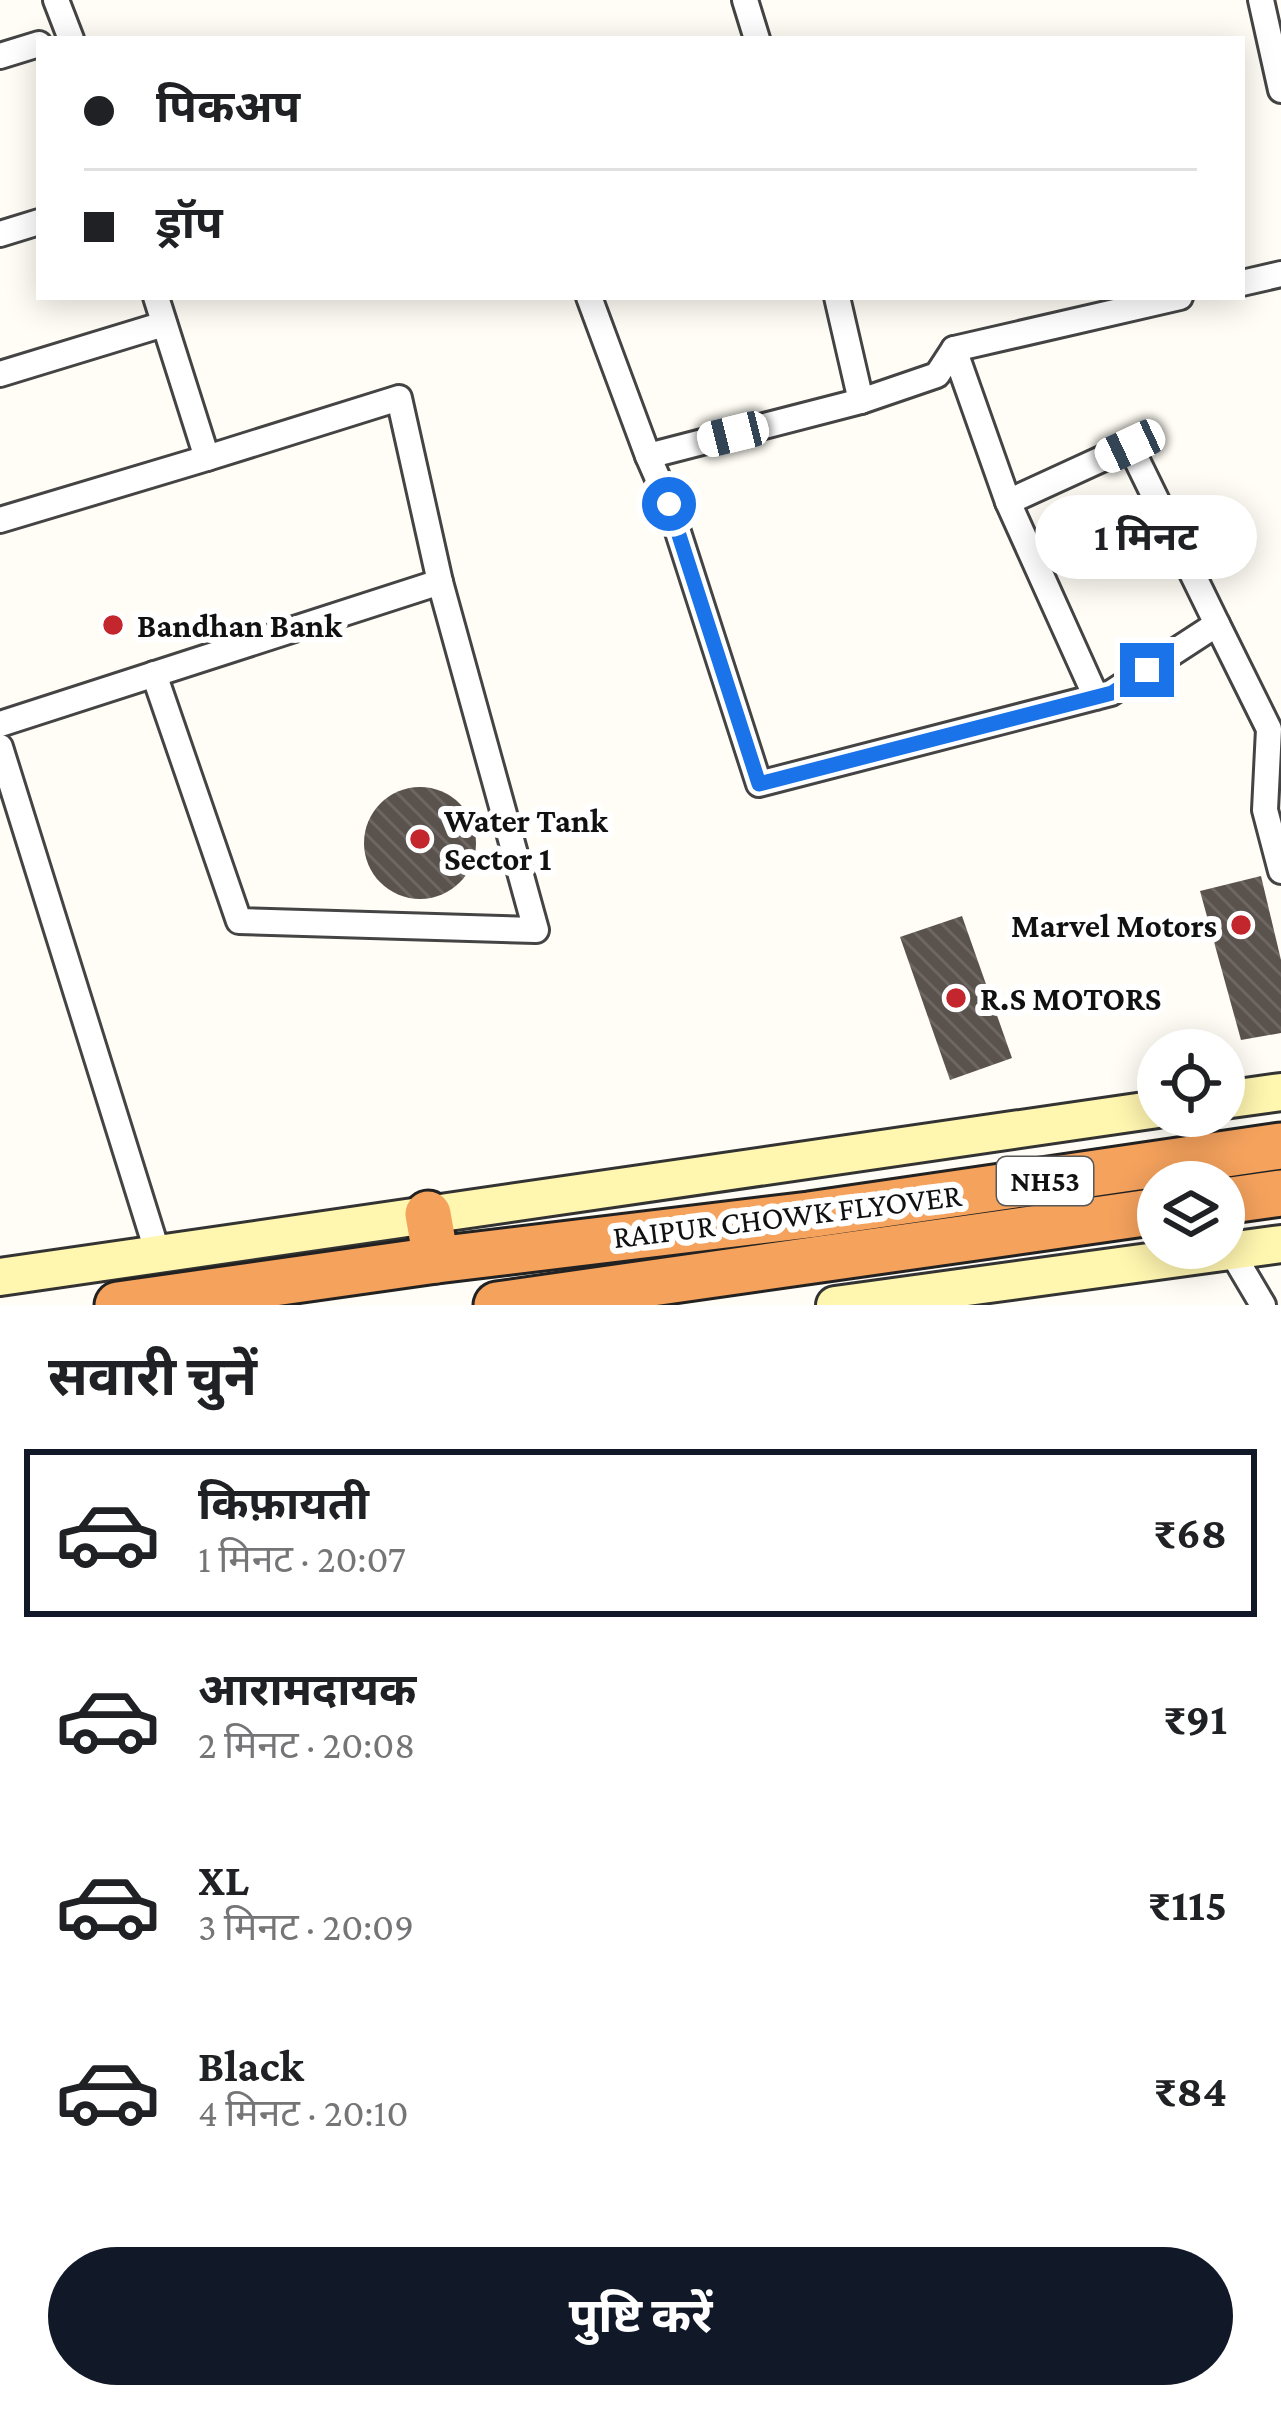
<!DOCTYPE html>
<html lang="hi">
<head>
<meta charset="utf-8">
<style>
	body { margin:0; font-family:"Crimson Pro","Noto Sans Devanagari",serif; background:#f6f6f6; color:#202124; height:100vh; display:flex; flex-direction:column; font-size:45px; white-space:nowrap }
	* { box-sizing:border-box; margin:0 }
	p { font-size:39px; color:#757577 }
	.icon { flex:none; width:66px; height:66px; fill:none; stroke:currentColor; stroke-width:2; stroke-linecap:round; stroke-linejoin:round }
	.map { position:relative; height:1305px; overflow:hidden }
	.sheet { display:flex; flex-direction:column; background:#fff; flex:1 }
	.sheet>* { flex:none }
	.guide { position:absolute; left:36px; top:36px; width:1209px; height:264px; border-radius:0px; box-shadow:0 6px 30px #0003; display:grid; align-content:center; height:264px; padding:0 48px; background:#fff }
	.controls { position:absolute; left:1137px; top:1029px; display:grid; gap:24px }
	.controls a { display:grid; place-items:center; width:108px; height:108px; border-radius:50%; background:#fff; box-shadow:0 6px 30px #0003; font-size:60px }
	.end { position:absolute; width:54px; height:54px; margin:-27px; border:15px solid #1a73e8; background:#fff; box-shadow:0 0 0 6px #fff }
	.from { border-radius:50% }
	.bubble { position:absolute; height:84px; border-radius:42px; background:#fff; box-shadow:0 6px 30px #0003; font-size:39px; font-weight:700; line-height:84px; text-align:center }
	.car { position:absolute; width:36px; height:72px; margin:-36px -18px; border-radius:15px; box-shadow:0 0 9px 3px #0007; background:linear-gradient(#fff 24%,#345 0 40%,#fff 0 76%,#345 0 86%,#fff 0) }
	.guide b { display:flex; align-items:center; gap:42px; height:114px; font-size:45px }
	.guide b+b { border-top:3px solid #e0e0e0 }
	.guide i { width:30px; height:30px; background:#202124 }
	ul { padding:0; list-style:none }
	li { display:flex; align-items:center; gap:36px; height:168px; margin:0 24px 18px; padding:0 24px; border:6px solid transparent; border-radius:0px }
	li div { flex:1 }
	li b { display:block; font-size:45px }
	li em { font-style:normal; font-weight:700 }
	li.selected { border-color:#111827 }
	li>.icon { width:108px; height:108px; stroke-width:1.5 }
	h2 { padding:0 48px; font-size:54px; line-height:144px }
	.button { display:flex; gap:24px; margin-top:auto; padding:24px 48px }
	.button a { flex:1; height:138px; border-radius:72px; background:#111827; color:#fff; font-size:48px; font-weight:700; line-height:138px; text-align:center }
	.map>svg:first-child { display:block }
	.building { fill:url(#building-back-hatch) }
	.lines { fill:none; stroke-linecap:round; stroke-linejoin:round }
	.street-casing { stroke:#444; stroke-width:30 }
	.secondary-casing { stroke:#333; stroke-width:42 }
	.highway-casing { stroke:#222; stroke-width:51 }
	.street { stroke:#fff; stroke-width:24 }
	.secondary { stroke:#fff6b0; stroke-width:36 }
	.highway { stroke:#f5a25d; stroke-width:45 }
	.route { stroke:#1a73e8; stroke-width:15 }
	.poi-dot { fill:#c4262e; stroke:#fff; stroke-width:4.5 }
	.labels { text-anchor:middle; stroke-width:12; stroke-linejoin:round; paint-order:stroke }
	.shield { fill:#fff; stroke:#585858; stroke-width:3 }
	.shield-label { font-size:30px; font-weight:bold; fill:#111 }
	.poi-label { font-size:33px; font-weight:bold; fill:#111; stroke:#fff; text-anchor:start }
	.street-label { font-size:33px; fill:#111; stroke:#fff }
</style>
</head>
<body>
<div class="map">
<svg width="1281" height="1305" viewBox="0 0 1281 1305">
	<defs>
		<pattern id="building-back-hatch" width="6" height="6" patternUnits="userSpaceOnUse" patternTransform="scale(3)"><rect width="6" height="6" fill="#5a524d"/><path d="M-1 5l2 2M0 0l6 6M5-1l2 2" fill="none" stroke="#6d6662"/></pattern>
	</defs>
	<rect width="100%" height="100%" fill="#fffdf5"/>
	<g class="building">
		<circle cx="420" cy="843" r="56"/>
		<path d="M 1261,876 L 1281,960 L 1281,1033 L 1241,1040 L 1200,891 Z"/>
		<path d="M 962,916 L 1012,1058 L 950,1080 L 900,937 Z"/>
	</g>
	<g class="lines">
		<g class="street-casing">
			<g id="street">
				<path d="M 56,0 L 71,39"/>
				<path d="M 745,0 L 757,39"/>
				<path d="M 1261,0 L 1281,90"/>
				<path d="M 0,56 L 39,44"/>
				<path d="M 0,234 L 39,222"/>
				<path d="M 1242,283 L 1281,274"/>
				<path d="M 589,297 L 648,456 L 669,504 L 759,784 L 1111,693 L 1217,624 L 1130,446 L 1008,502 L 1096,697"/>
				<path d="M 837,297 L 861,401"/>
				<path d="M 954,349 L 1008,502"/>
				<path d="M 0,374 L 164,324"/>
				<path d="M 648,456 L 861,401 L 937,375 L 954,349 L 1180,297"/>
				<path d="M 0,520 L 207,458 L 156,297"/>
				<path d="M 1217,624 L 1269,729 L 1265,810 L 1281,871"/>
				<path d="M 154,674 L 239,921 L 536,930 L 440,582 L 399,398 L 207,458"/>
				<path d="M 0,724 L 440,582"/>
				<path d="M 0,747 L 158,1254"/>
				<path d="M 1231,1251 L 1263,1305"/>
			</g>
		</g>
		<g class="secondary-casing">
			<g id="secondary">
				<path d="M 1224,1100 L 1281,1092"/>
				<path d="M 0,1277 L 1158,1109"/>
				<path d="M 835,1305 L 1281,1244"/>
			</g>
		</g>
		<g class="highway-casing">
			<g id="highway">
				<path d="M 1224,1201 L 1281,1193"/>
				<path d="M 428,1214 L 436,1260"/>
				<path d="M 118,1305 L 436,1260 L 809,1215 L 1281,1146"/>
				<path d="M 497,1305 L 1158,1211"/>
			</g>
		</g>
		<use href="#street" class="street"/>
		<use href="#secondary" class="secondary"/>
		<use href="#highway" class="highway"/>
	</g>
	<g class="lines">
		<path class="route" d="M 669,504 L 759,784 L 1112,693 L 1147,670"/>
	</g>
	<g class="poi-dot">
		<circle cx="113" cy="625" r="12"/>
		<circle cx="420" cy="839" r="12"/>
		<circle cx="1241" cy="925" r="12"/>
		<circle cx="956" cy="998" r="12"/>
	</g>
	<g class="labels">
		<rect class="shield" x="997" y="1157" width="96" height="48" rx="9"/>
		<g class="shield-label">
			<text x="1045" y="1191">NH53</text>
		</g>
		<g class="poi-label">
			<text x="137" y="637">Bandhan Bank</text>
			<text x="444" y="832">Water Tank<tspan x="444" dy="38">Sector 1</tspan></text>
			<text x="1217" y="937" text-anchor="end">Marvel Motors</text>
			<text x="980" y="1010">R.S MOTORS</text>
		</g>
		<g class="street-label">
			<text transform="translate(787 1215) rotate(-7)" y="12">RAIPUR CHOWK FLYOVER</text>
		</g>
	</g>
</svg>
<div class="controls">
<a><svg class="icon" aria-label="locate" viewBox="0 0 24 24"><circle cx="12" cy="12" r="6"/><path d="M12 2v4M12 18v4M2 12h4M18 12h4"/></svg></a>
<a><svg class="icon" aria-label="layers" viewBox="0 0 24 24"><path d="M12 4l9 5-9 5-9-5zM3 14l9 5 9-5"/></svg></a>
</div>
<i class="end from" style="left:669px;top:504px"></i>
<i class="end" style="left:1147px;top:670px"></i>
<div class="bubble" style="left:1035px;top:495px;width:222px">1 मिनट</div>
<i class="car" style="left:733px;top:434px;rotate:256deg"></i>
<i class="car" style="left:1130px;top:446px;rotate:245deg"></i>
<div class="guide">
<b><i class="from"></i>पिकअप</b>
<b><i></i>ड्रॉप</b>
</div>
</div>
<section class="sheet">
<h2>सवारी चुनें</h2>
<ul>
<li class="selected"><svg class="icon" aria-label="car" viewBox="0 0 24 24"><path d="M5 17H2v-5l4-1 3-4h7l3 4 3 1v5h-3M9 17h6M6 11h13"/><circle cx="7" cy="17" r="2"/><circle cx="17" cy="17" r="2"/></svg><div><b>किफ़ायती</b><p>1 मिनट · 20:07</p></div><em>₹68</em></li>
<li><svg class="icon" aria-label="car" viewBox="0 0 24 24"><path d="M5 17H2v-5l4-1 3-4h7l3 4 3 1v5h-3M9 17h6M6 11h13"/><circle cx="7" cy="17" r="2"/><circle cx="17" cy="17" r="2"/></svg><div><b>आरामदायक</b><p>2 मिनट · 20:08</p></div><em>₹91</em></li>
<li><svg class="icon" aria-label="car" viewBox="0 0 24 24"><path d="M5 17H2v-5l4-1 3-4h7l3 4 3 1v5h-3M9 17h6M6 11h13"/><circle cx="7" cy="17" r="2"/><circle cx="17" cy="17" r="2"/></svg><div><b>XL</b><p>3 मिनट · 20:09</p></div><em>₹115</em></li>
<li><svg class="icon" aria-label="car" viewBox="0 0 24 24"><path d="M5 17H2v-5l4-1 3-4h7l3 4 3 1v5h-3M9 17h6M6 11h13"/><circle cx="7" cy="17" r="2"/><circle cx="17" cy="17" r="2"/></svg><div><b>Black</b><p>4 मिनट · 20:10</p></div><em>₹84</em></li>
</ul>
<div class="button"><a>पुष्टि करें</a></div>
</section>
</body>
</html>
